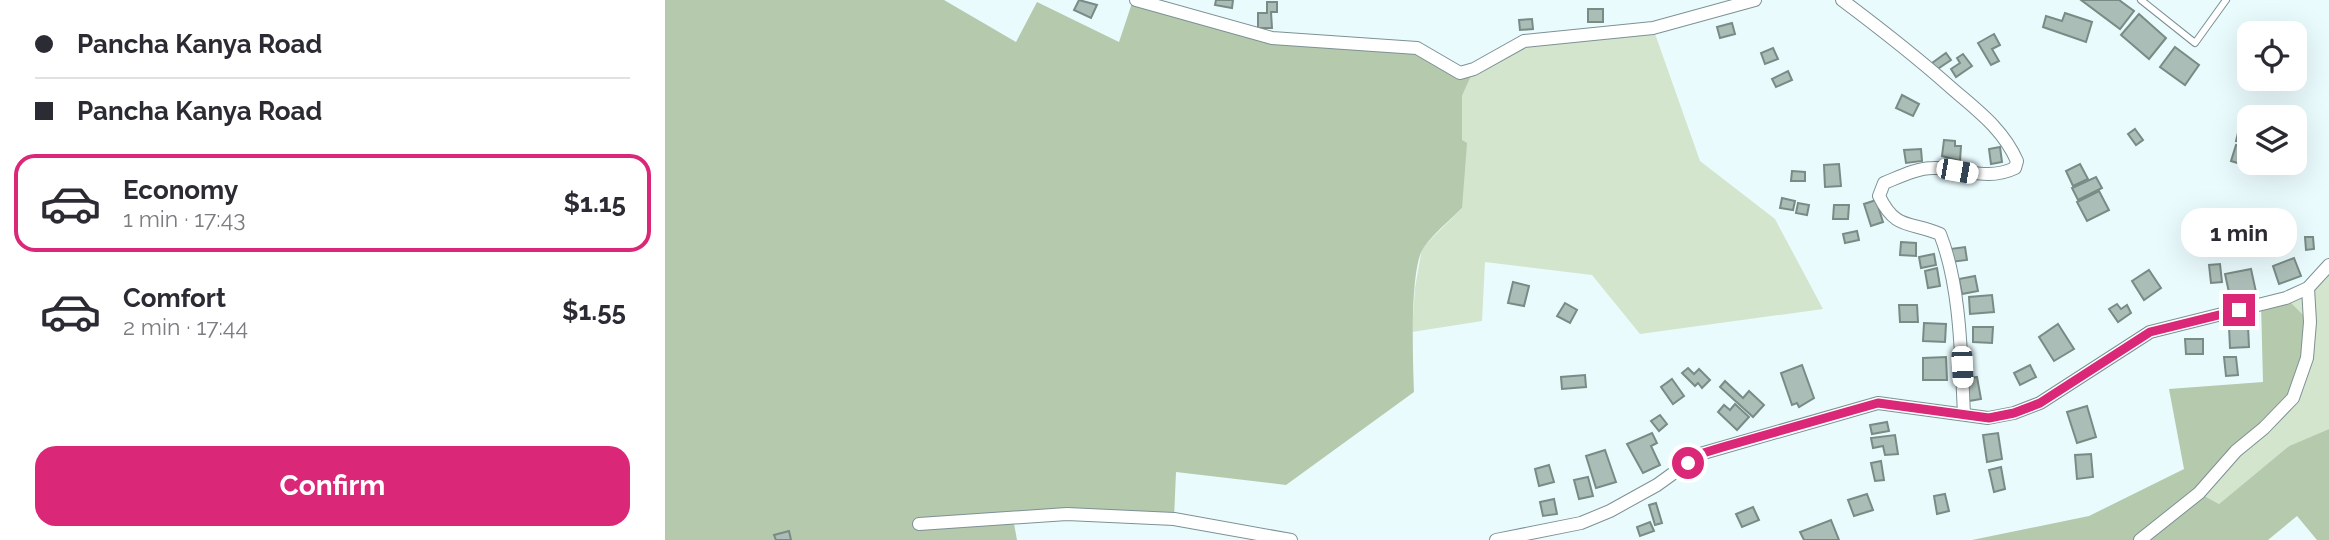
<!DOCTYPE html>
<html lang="en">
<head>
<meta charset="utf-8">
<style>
	body { margin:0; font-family:Raleway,sans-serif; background:#f2f2f3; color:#2b2b33; height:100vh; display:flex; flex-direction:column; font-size:26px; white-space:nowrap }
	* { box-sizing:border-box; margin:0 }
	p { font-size:23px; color:#7c7c81 }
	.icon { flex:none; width:38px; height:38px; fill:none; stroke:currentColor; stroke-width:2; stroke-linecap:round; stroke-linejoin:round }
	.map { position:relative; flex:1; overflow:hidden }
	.panel { display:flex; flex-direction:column; background:#fff; width:665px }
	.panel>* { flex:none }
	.guide { display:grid; align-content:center; height:154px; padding:0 35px; background:#fff }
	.controls { position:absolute; left:1572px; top:21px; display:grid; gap:14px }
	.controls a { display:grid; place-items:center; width:70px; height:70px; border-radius:14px; background:#fff; box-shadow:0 7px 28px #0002; font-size:35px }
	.end { position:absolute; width:32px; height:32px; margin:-16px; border:9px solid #db2777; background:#fff; box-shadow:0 0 0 4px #fff }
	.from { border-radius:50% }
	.bubble { position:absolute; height:49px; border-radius:21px; background:#fff; box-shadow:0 7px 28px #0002; font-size:23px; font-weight:700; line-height:49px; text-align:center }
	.car { position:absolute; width:21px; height:42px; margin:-21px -10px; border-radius:9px; box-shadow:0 0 5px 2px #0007; background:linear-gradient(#fff 24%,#345 0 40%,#fff 0 76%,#345 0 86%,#fff 0) }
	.guide b { display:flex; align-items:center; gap:24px; height:66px; font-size:26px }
	.guide b+b { border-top:2px solid #e1e1e2 }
	.guide i { width:18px; height:18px; background:#2b2b33 }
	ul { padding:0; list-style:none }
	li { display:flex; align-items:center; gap:21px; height:98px; margin:0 14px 10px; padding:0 21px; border:4px solid transparent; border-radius:21px }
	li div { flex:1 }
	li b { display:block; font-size:26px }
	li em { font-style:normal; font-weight:700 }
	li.on { border-color:#db2777 }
	li>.icon { width:63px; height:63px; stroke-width:1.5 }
	.button { display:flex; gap:14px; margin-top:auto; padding:14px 35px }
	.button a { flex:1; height:80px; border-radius:21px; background:#db2777; color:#fff; font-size:28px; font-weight:700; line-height:80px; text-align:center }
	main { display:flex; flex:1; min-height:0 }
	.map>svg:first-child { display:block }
	.green { fill:#d3e5cc }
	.forest { fill:#b5c9ad }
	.building { fill:#aabdb6; stroke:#798b85; stroke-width:2 }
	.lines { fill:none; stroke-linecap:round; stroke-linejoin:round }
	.lane-casing { stroke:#7d9194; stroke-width:8 }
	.street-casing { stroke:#7d9194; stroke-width:14 }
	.lane { stroke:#fff; stroke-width:6 }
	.street { stroke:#fff; stroke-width:12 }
	.route { stroke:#db2777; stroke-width:9 }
</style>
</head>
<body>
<main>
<section class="panel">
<div class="guide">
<b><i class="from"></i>Pancha Kanya Road</b>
<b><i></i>Pancha Kanya Road</b>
</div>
<ul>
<li class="on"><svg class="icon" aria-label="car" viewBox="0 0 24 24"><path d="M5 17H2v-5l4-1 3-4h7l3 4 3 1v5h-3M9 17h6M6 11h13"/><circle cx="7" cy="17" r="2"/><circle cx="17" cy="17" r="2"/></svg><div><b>Economy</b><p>1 min · 17:43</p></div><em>$1.15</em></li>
<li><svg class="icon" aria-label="car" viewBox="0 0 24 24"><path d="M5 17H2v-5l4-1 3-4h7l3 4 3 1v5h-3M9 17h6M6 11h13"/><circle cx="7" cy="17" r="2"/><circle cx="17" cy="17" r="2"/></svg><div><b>Comfort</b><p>2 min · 17:44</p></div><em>$1.55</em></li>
</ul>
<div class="button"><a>Confirm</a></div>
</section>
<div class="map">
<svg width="1664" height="540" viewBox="0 0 1664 540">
	<rect width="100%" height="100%" fill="#eafbfe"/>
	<g class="green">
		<path d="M 988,28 L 1035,161 L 1110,219 L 1158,309 L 975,334 L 927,275 L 820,262 L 817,321 L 747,332 L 750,288 L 757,248 L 797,208 L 797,96 L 809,69 L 859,41 Z"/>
		<path d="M 1664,265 L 1664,429 L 1624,446 L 1554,504 L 1534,493 L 1599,428 L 1621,298 Z"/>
	</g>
	<g class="forest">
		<path d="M 0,0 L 279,0 L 351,42 L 372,2 L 454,42 L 468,0 L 607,38 L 752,48 L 779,65 L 809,69 L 797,96 L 797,140 L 802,143 L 797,208 C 785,220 769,233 759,247 C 744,267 748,363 749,392 L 621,485 L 511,472 L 509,519 L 348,518 L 352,540 L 0,540 Z"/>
		<path d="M 1621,298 L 1645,322 L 1628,398 L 1534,493 L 1554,504 L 1624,446 L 1664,429 L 1664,540 L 1652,540 L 1632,516 L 1603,540 L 1307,540 L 1424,516 L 1519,469 L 1504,389 L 1598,382 L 1596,304 Z"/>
	</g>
	<g class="building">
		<path d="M 414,0 L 432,5 L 426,18 L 409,10 Z"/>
		<path d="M 551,0 L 568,0 L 567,8 L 550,5 Z"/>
		<path d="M 1416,0 L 1454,0 L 1469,11 L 1455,29 Z"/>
		<path d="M 602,2 L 612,2 L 612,12 L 606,12 L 607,28 L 593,28 L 593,13 L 602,13 Z"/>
		<rect x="923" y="9" width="15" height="13"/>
		<path d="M 1400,13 L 1427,22 L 1421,42 L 1378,27 L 1381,16 L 1397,21 Z"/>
		<path d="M 1474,14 L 1501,38 L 1484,59 L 1456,35 Z"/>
		<path d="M 867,19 L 868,29 L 855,30 L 854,20 Z"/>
		<path d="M 1067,23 L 1070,34 L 1055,38 L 1052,27 Z"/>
		<path d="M 1329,34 L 1335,45 L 1327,49 L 1334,61 L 1326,65 L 1313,43 Z"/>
		<path d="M 1510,47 L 1534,65 L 1520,85 L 1495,67 Z"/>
		<path d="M 1108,48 L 1113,59 L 1100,64 L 1096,53 Z"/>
		<path d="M 1281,53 L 1286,60 L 1271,70 L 1267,63 Z"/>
		<path d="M 1298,54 L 1307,66 L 1291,77 L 1286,69 L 1295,63 L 1292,58 Z"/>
		<path d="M 1123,71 L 1127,80 L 1111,87 L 1107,79 Z"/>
		<path d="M 1237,95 L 1254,104 L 1248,116 L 1231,108 Z"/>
		<path d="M 1470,129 L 1478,140 L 1471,145 L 1463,134 Z"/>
		<path d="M 1574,129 L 1584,132 L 1584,144 L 1571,141 Z"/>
		<path d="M 1279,140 L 1290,141 L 1290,146 L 1296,146 L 1295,161 L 1277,156 Z"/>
		<path d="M 1571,145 L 1584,149 L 1586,167 L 1566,161 Z"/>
		<path d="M 1335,147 L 1337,162 L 1326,164 L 1324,149 Z"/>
		<path d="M 1256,149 L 1257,161 L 1241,163 L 1239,150 Z"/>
		<path d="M 1174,164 L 1176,186 L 1160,187 L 1159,165 Z"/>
		<path d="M 1415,164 L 1423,179 L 1408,186 L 1401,171 Z"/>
		<path d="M 1127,171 L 1140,172 L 1140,181 L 1126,181 Z"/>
		<path d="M 1431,177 L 1437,188 L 1413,200 L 1407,188 Z"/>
		<path d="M 1434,191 L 1444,210 L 1422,221 L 1412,202 Z"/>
		<path d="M 1117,198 L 1130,201 L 1128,210 L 1115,208 Z"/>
		<path d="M 1211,200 L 1218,222 L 1206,226 L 1199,204 Z"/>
		<path d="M 1133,203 L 1144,205 L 1142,215 L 1131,213 Z"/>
		<path d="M 1169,205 L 1184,205 L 1183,219 L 1168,219 Z"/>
		<path d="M 1192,231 L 1194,240 L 1180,243 L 1178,234 Z"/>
		<path d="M 1640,237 L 1648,237 L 1649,249 L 1641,250 Z"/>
		<path d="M 1236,242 L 1251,243 L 1251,256 L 1235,255 Z"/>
		<path d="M 1300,247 L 1302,260 L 1286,262 L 1285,249 Z"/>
		<path d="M 1269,254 L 1271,265 L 1256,268 L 1254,257 Z"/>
		<path d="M 1629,258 L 1636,276 L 1614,284 L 1608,266 Z"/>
		<path d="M 1555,264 L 1557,282 L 1546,283 L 1544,265 Z"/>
		<path d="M 1272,268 L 1275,286 L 1263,288 L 1260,271 Z"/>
		<path d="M 1586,269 L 1591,292 L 1565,297 L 1560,274 Z"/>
		<path d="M 1484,270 L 1496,288 L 1479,300 L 1467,281 Z"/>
		<path d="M 1310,276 L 1313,291 L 1297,294 L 1294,279 Z"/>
		<path d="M 848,282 L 864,286 L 859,306 L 843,303 Z"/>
		<path d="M 1327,295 L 1329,312 L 1305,314 L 1304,297 Z"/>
		<path d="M 900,303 L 912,310 L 905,323 L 892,316 Z"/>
		<path d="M 1452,304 L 1456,309 L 1462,305 L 1466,313 L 1453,322 L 1444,309 Z"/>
		<path d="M 1234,305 L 1252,305 L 1253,322 L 1235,322 Z"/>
		<path d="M 1259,323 L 1281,324 L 1280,342 L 1258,341 Z"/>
		<path d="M 1393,324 L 1409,349 L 1389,361 L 1374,337 Z"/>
		<path d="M 1583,326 L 1584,347 L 1565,348 L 1564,327 Z"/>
		<path d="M 1308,327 L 1328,327 L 1327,343 L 1308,342 Z"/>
		<path d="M 1520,339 L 1538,339 L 1538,354 L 1521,354 Z"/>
		<path d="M 1281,357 L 1282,380 L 1258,380 L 1258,358 Z"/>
		<path d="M 1559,357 L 1571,357 L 1573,375 L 1561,376 Z"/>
		<path d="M 1137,365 L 1149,398 L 1134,407 L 1132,403 L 1127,405 L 1116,373 Z"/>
		<path d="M 1365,365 L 1371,377 L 1355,385 L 1349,373 Z"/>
		<path d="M 1023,368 L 1029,374 L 1034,369 L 1045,380 L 1037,388 L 1033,383 L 1030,386 L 1017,373 Z"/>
		<path d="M 920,375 L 921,387 L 897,389 L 896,377 Z"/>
		<path d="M 1312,377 L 1316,399 L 1304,401 L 1300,379 Z"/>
		<path d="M 1007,379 L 1019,396 L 1008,404 L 996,387 Z"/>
		<path d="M 1060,381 L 1078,398 L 1084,391 L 1099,405 L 1088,417 L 1055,387 Z"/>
		<path d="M 1070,404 L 1084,417 L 1072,430 L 1053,412 L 1059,405 L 1065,410 Z"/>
		<path d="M 1422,406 L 1431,437 L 1412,443 L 1402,412 Z"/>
		<path d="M 995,415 L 1002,424 L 994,431 L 986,421 Z"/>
		<path d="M 1222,422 L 1224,431 L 1207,434 L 1205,425 Z"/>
		<path d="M 987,433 L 992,443 L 986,446 L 995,465 L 978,473 L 962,444 Z"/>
		<path d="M 1333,433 L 1337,459 L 1322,462 L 1318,435 Z"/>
		<path d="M 1230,435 L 1233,454 L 1220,455 L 1218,446 L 1208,448 L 1206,438 Z"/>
		<path d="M 940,450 L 951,482 L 931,488 L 921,456 Z"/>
		<path d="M 1426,454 L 1428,477 L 1412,479 L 1410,455 Z"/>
		<path d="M 1216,461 L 1219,480 L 1210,481 L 1206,463 Z"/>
		<path d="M 884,465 L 889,482 L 874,486 L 870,469 Z"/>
		<path d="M 1336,467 L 1340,489 L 1329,492 L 1324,470 Z"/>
		<path d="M 923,477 L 928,496 L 914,499 L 909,480 Z"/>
		<path d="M 1202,494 L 1208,510 L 1189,516 L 1183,500 Z"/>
		<path d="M 1280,494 L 1284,511 L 1272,514 L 1269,496 Z"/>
		<path d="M 889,499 L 892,514 L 878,516 L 875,502 Z"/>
		<path d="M 991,503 L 997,523 L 990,525 L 984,505 Z"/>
		<path d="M 1088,507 L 1094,520 L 1077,527 L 1071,514 Z"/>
		<path d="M 1166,520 L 1174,540 L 1139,540 L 1135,532 Z"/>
		<path d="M 985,522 L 989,531 L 975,536 L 972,527 Z"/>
		<path d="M 124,531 L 126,540 L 111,540 L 109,535 Z"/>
	</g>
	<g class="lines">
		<g class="lane-casing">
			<path id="lane" d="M 1476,0 L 1530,43 L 1561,0"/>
		</g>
		<g class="street-casing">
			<g id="street">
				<path d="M 471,0 L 607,38 L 752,48 L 795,73 L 809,69 L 859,41 L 988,28 L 1090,0"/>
				<path d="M 1177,0 C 1213,27 1249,55 1283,85 C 1310,109 1337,127 1352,161 L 1350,168 C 1321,182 1297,167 1268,168 C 1252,168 1234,177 1219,183 L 1214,196 C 1231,231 1245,221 1275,234 C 1296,287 1296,358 1299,414"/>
				<path d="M 254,524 L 402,514 L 509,519 L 626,540"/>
				<path d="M 831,540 L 916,523 L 945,511 L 992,485 L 1035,454 L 1213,403 L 1323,418 L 1349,413 L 1375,403 L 1485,332 L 1621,298 L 1643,288 L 1664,265"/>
				<path d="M 1475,540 L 1534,493 L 1571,451 L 1599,428 L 1628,398 L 1642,358 L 1645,322 L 1643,288"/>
			</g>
		</g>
		<use href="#lane" class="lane"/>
		<use href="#street" class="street"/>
	</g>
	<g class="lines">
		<path class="route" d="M 1023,463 L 1035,454 L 1058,447 L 1213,403 L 1324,418 L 1349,413 L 1375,403 L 1485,332 L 1574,310"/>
	</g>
</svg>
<div class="controls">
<a><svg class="icon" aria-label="locate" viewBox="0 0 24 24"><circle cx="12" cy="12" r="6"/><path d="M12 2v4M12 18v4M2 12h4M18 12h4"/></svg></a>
<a><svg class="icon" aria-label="layers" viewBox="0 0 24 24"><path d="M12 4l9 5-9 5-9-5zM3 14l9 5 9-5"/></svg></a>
</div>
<i class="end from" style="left:1023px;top:463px"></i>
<i class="end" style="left:1574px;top:310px"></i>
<div class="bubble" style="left:1516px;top:208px;width:116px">1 min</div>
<i class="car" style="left:1292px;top:171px;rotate:100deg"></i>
<i class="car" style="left:1297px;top:367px;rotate:177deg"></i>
</div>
</main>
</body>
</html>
